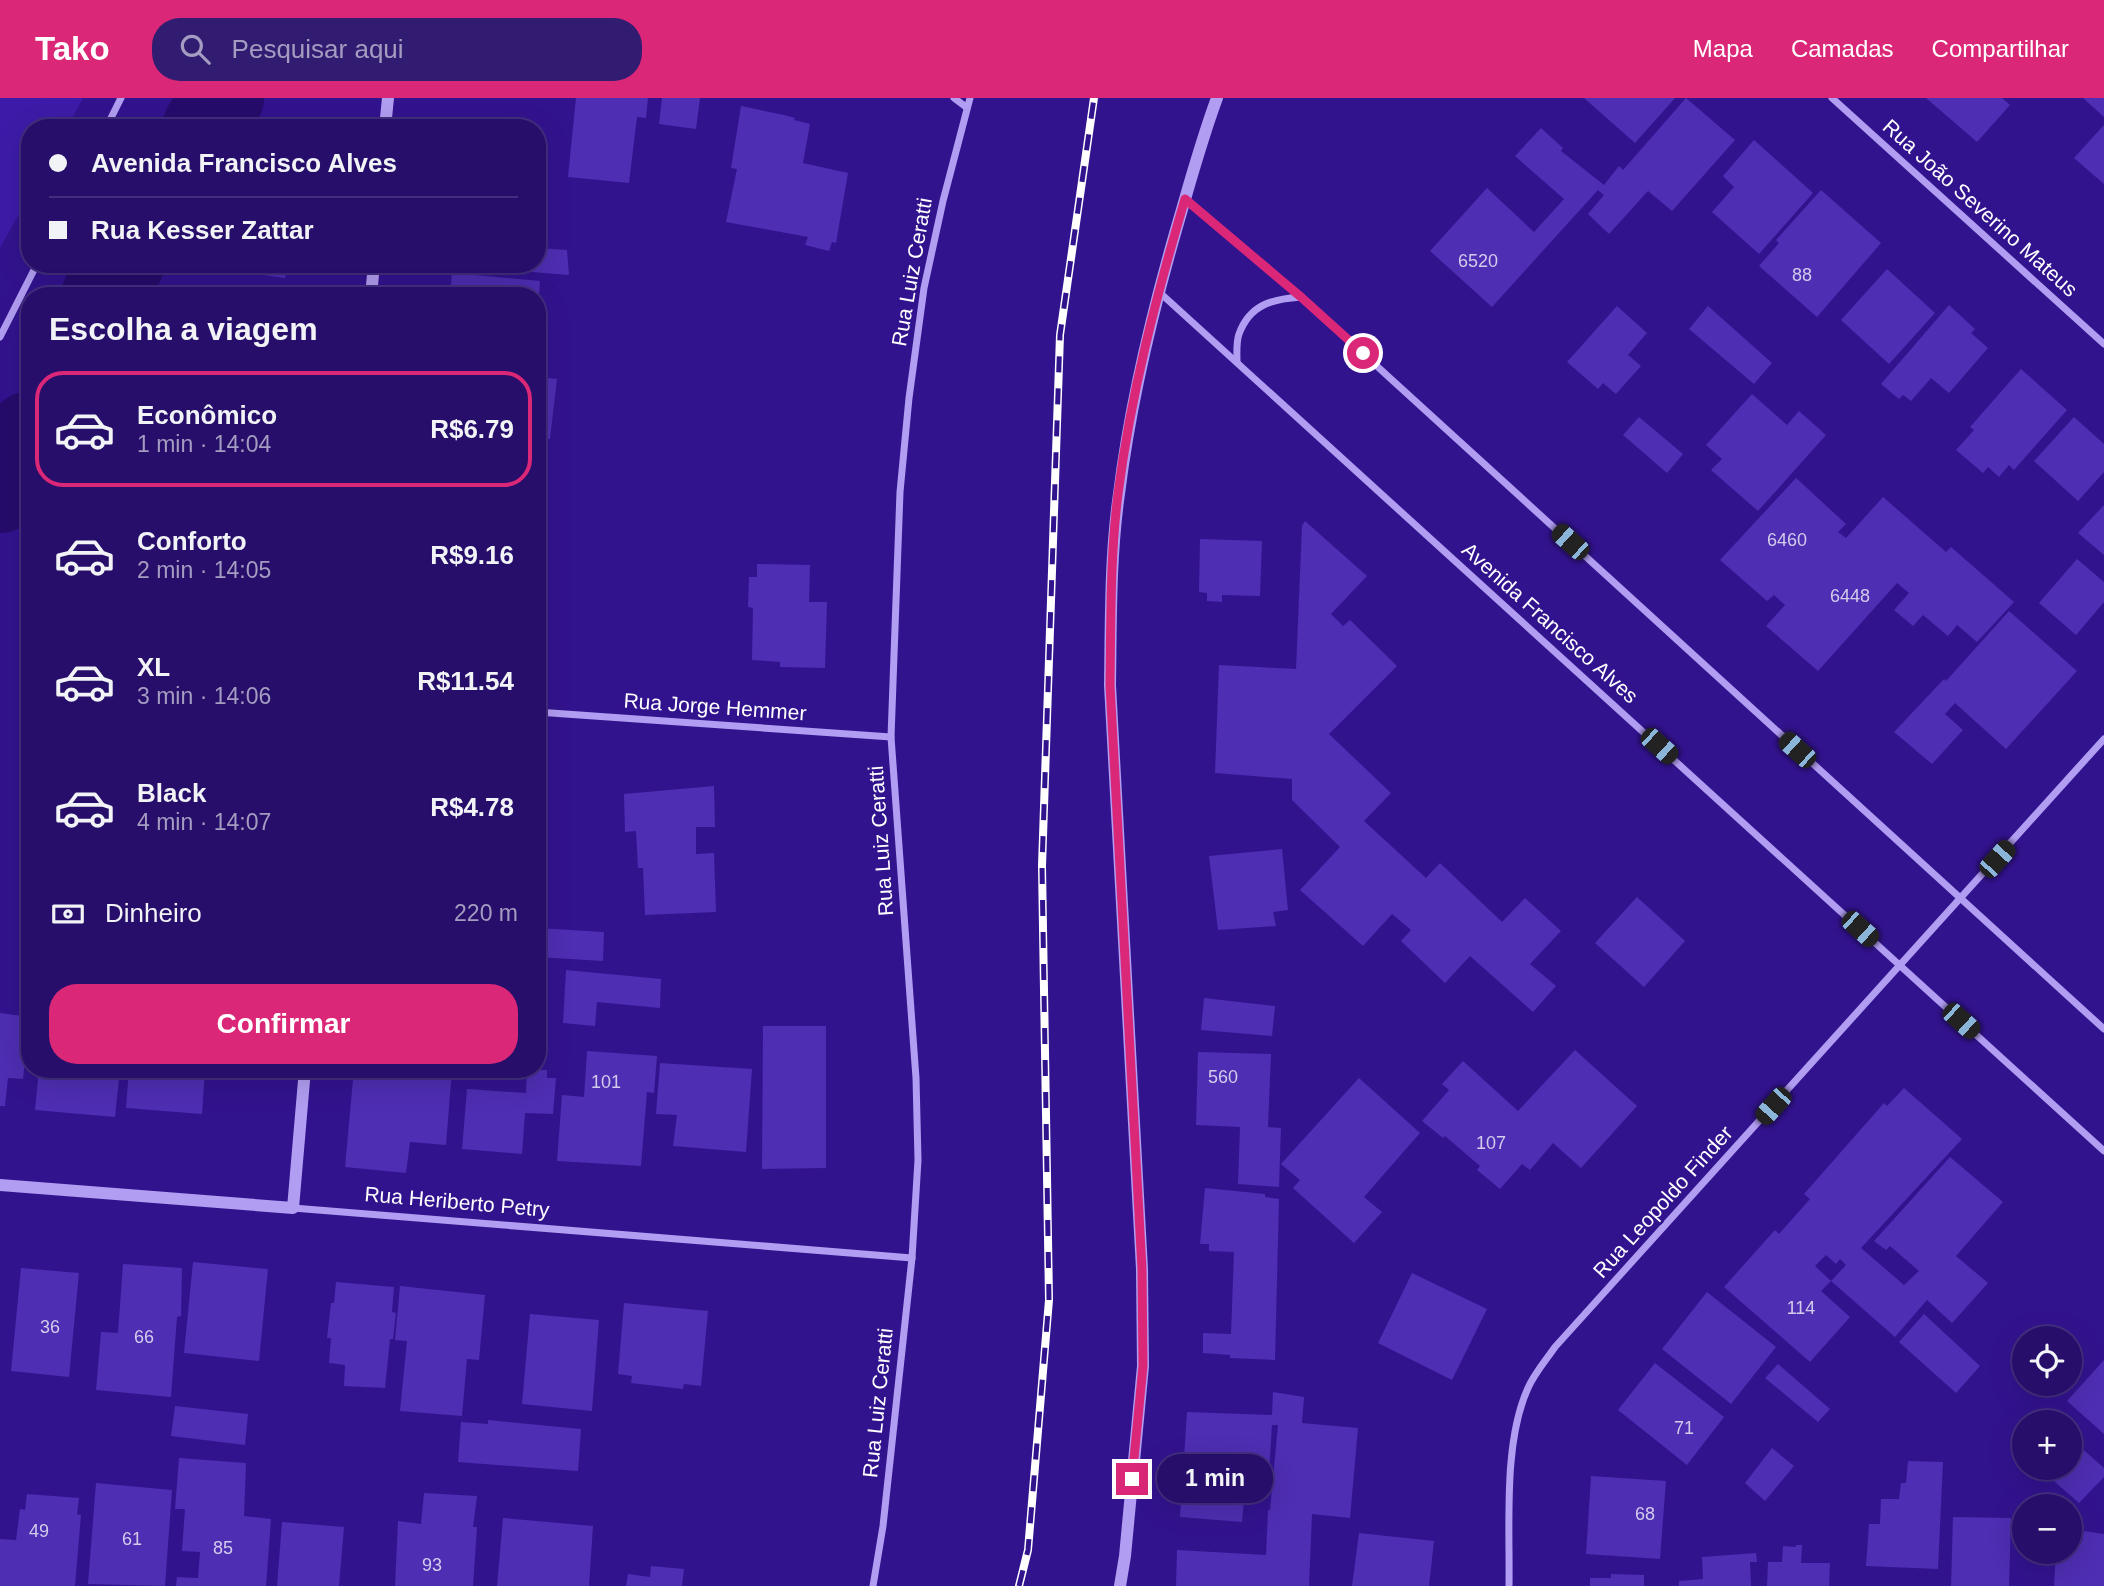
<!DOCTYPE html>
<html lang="pt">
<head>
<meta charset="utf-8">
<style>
	body { margin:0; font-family:Arial,sans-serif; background:#321c72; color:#f1f3f6; height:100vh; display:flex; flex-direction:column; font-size:26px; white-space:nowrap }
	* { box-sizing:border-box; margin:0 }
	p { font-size:23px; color:#a49cc1 }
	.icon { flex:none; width:38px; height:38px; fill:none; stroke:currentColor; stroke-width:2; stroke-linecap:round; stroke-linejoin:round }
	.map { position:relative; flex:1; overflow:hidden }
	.drawer { position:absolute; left:21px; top:189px; width:525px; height:791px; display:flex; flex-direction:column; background:#260e6a; border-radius:28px; box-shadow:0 7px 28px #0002,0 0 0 2px #422e7e }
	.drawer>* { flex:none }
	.banner { position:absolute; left:21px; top:21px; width:525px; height:154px; border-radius:28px; box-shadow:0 7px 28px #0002,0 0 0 2px #422e7e; display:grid; align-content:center; height:154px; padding:0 28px; background:#260e6a }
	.controls { position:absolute; left:2012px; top:1228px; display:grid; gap:14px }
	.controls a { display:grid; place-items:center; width:70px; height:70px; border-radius:50%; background:#260e6a; box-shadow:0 7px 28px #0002,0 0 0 2px #422e7e; font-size:35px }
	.end { position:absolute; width:32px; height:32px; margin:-16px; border:9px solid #db2777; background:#fff; box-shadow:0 0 0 4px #fff }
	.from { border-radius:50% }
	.bubble { position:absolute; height:49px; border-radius:24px; background:#260e6a; box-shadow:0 7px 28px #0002,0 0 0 2px #422e7e; font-size:23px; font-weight:600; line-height:49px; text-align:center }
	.car { position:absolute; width:21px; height:42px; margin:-21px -10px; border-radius:9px; box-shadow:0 0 5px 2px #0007; background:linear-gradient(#222 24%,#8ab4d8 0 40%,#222 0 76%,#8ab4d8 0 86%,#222 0) }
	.banner b { display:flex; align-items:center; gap:24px; height:66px; font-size:26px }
	.banner b+b { border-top:2px solid #422e7e }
	.banner i { width:18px; height:18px; background:#f1f3f6 }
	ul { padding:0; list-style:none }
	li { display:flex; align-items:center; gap:21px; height:116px; margin:0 14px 10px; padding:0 14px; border:4px solid transparent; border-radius:28px }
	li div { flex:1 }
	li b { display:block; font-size:26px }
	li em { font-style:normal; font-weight:600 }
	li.on { border-color:#db2777 }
	li>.icon { width:63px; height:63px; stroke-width:1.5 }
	h2 { padding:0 28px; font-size:32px; line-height:84px }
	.pay { display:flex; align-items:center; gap:18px; height:77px; padding:0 28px; font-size:26px }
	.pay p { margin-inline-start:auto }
	.primary-button { display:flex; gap:14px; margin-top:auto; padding:14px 28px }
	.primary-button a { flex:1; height:80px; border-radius:28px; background:#db2777; color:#fff; font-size:28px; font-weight:600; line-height:80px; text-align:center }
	header { display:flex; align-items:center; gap:42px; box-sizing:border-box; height:98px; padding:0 35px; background:#db2777; color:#fff }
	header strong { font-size:33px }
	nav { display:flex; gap:38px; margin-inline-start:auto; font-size:24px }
	.search { width:490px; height:63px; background:#321c72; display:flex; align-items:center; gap:18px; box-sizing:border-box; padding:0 24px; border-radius:28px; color:#a49cc1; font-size:26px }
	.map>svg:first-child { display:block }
	.green { fill:#3d1ba8 }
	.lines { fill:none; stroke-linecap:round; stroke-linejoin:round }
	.river { stroke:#250c6b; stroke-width:84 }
	.building { fill:#4e2eb2 }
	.minor { stroke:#b19df1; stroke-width:7 }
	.tertiary { stroke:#b19df1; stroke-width:12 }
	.rail-casing { stroke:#fff; stroke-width:8 }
	.rail { stroke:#32138e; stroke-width:5; stroke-dasharray:16; stroke-linecap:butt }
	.route { stroke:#db2777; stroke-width:9 }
	.labels { text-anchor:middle; stroke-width:5; stroke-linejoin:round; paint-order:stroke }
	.number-label { font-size:18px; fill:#d3cbec }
	.street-label { font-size:21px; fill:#fff; stroke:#32138e }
</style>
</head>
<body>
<header>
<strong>Tako</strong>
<div class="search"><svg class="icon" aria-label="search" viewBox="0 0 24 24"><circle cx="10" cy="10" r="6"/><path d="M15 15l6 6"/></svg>Pesquisar aqui</div>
<nav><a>Mapa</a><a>Camadas</a><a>Compartilhar</a></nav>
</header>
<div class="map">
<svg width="2104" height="1488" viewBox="0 0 2104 1488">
	<rect width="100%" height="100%" fill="#32138e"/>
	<path class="green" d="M 0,0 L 83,0 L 67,30 L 30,30 L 30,96 L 0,150 Z"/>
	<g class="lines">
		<g class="river">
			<path d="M 204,30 L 222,0"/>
			<path d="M 103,198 L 122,166"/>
			<path d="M 0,393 L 30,335"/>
		</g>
	</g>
	<g class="building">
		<path d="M 576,0 L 648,0 L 646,20 L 637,19 L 629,85 L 568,79 Z"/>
		<path d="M 662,0 L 700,0 L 696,31 L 659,26 Z"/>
		<path d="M 1584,0 L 1675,0 L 1635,45 Z"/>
		<path d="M 1686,0 L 1735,42 L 1672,113 L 1648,93 L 1609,136 L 1588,116 L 1604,97 L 1598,92 L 1492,209 L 1430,153 L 1487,90 L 1534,134 L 1564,101 L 1515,58 L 1541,30 L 1563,50 L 1561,53 L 1604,87 L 1619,68 L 1623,72 Z"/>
		<path d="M 1926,0 L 2002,0 L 2010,7 L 1977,44 Z"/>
		<path d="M 2083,0 L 2104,0 L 2104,19 Z"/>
		<path d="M 741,8 L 784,17 L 795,20 L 794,22 L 810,26 L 803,65 L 848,75 L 836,145 L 832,144 L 829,153 L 805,147 L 808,139 L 726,124 L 737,71 L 731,70 Z"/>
		<path d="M 2104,27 L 2104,86 L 2074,60 Z"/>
		<path d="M 1754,42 L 1813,95 L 1759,156 L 1712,114 L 1734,89 L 1723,78 Z"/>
		<path d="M 1821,92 L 1881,145 L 1817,219 L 1759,168 L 1779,145 L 1776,142 Z"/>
		<path d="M 537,150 L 567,152 L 569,177 L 461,168 L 461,166 L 537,166 Z"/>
		<path d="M 211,166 L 287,166 L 285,180 L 210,170 Z"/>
		<path d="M 1887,171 L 1935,215 L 1889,266 L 1841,222 Z"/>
		<path d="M 452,175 L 540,183 L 539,198 L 450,198 Z"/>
		<path d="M 1949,207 L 1975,231 L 1971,235 L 1988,250 L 1949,295 L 1931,280 L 1911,303 L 1903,297 L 1899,301 L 1881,286 Z"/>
		<path d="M 1617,208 L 1647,235 L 1628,257 L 1641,268 L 1616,296 L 1603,285 L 1598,291 L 1567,264 Z"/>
		<path d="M 1708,208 L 1772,265 L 1754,286 L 1689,231 Z"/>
		<path d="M 2021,271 L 2067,312 L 2014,372 L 2009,367 L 1999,379 L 1988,369 L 1983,375 L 1956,352 L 1974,332 L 1970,329 Z"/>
		<path d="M 537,279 L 557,281 L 550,341 L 537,340 Z"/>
		<path d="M 1752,296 L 1787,327 L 1799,313 L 1826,337 L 1758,413 L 1711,372 L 1722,361 L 1706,347 Z"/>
		<path d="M 1639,319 L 1683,356 L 1667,375 L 1623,337 Z"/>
		<path d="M 2074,319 L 2104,346 L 2104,374 L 2078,403 L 2034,363 Z"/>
		<path d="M 1796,380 L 1846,426 L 1838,434 L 1846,440 L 1883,399 L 1946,454 L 1951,449 L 2014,504 L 1977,544 L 1957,527 L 1948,538 L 1923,517 L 1913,528 L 1894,512 L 1909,495 L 1897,485 L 1818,573 L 1766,528 L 1785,507 L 1774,497 L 1767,503 L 1720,462 Z"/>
		<path d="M 2104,407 L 2104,457 L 2078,435 Z"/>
		<path d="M 1305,423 L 1367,478 L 1331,516 L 1343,528 L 1350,522 L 1397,568 L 1329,636 L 1391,695 L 1364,723 L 1426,780 L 1440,765 L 1502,824 L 1525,800 L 1561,833 L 1530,866 L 1556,888 L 1533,914 L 1470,858 L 1445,885 L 1401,843 L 1411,832 L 1392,816 L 1363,848 L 1300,792 L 1340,749 L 1292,702 L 1292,681 L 1215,675 L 1219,567 L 1296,571 L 1302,428 Z"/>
		<path d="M 1200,441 L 1262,443 L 1260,498 L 1222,497 L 1222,504 L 1207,503 L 1207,495 L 1199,494 Z"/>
		<path d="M 2077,461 L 2104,484 L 2104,504 L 2076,537 L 2039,505 Z"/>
		<path d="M 757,466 L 810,467 L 809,504 L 827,504 L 825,570 L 780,569 L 780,564 L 752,562 L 753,510 L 748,509 L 749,479 L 757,479 Z"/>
		<path d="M 2009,513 L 2077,573 L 2006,651 L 1955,605 L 1945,616 L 1963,632 L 1932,666 L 1894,634 L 1944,581 L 1946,583 Z"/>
		<path d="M 714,688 L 715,729 L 696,729 L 696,756 L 714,755 L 716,814 L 645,817 L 643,770 L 638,770 L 636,733 L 625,734 L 624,696 Z"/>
		<path d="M 1282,751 L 1288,812 L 1273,814 L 1276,828 L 1218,832 L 1209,758 Z"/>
		<path d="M 1637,799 L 1685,843 L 1644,889 L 1595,845 Z"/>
		<path d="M 537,830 L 604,834 L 603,863 L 537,859 Z"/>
		<path d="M 566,872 L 661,881 L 660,910 L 597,904 L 595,928 L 563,925 Z"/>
		<path d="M 1204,900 L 1275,908 L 1272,938 L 1201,932 Z"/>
		<path d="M 0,915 L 30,919 L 23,981 L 8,980 L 5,1008 L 0,1008 Z"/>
		<path d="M 763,928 L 826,928 L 826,1070 L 762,1071 Z"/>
		<path d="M 1575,952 L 1637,1008 L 1581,1070 L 1553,1045 L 1530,1072 L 1522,1066 L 1500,1091 L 1477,1072 L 1480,1068 L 1445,1038 L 1443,1040 L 1422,1023 L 1449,992 L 1442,986 L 1463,963 L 1518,1013 Z"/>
		<path d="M 587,953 L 657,958 L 654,995 L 647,994 L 641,1068 L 557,1063 L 562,997 L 584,999 Z"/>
		<path d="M 1198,954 L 1271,956 L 1268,1029 L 1281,1030 L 1279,1089 L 1238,1086 L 1240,1029 L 1196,1027 Z"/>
		<path d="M 660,965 L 752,971 L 746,1054 L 673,1048 L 677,1017 L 656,1016 Z"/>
		<path d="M 39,971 L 120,971 L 115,1019 L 35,1012 Z"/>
		<path d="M 129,971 L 205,971 L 202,1016 L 126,1010 Z"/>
		<path d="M 354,971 L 452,971 L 446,1047 L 410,1044 L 406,1075 L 345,1069 Z"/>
		<path d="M 527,972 L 547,972 L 547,980 L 556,980 L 553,1016 L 525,1015 L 522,1056 L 462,1051 L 467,991 L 526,995 Z"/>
		<path d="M 1359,980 L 1420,1035 L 1364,1099 L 1382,1114 L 1354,1145 L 1293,1090 L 1300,1082 L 1281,1066 Z"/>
		<path d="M 1904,990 L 1962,1041 L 1861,1150 L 1904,1187 L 1919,1173 L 1890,1148 L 1886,1152 L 1874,1143 L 1950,1059 L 2003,1104 L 1956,1158 L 1988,1185 L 1952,1225 L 1927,1202 L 1895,1239 L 1831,1183 L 1846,1167 L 1840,1161 L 1836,1166 L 1826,1157 L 1815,1168 L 1831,1183 L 1821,1193 L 1850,1219 L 1810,1264 L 1724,1189 L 1775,1132 L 1779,1136 L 1810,1101 L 1804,1096 L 1884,1005 L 1887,1008 Z"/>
		<path d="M 1205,1090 L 1265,1096 L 1265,1099 L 1279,1101 L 1275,1262 L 1230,1260 L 1230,1257 L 1203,1255 L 1203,1235 L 1231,1236 L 1234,1154 L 1209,1153 L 1209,1146 L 1200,1146 Z"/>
		<path d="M 193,1164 L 268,1171 L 259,1263 L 184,1255 Z"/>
		<path d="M 123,1166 L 182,1170 L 181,1218 L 177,1219 L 171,1299 L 96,1292 L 101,1234 L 118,1235 Z"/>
		<path d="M 21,1170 L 79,1175 L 69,1279 L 11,1273 Z"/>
		<path d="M 1412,1175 L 1487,1211 L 1452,1282 L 1378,1245 Z"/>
		<path d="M 336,1184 L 394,1189 L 392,1214 L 396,1215 L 393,1241 L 390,1241 L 385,1290 L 344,1288 L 345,1267 L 329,1265 L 331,1240 L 327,1240 L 331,1205 L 334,1205 Z"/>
		<path d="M 400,1188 L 485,1197 L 479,1262 L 467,1261 L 462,1318 L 400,1313 L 407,1243 L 395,1242 Z"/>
		<path d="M 1707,1194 L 1776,1249 L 1731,1306 L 1662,1251 Z"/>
		<path d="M 624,1205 L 708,1213 L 701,1288 L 684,1286 L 683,1291 L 631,1285 L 632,1278 L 618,1276 Z"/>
		<path d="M 530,1216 L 599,1222 L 592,1313 L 522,1306 Z"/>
		<path d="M 1924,1216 L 1980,1268 L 1956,1295 L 1899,1244 Z"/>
		<path d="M 2104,1262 L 2104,1336 L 2067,1303 Z"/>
		<path d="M 1655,1265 L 1724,1319 L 1687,1367 L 1618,1312 Z"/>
		<path d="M 1778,1266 L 1830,1311 L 1818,1324 L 1765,1280 Z"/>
		<path d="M 1273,1294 L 1304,1299 L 1302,1325 L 1358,1330 L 1350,1420 L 1312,1416 L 1309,1488 L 1176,1488 L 1177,1452 L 1266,1457 L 1268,1412 L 1270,1412 L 1278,1327 L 1272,1327 L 1269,1374 L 1247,1371 L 1242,1424 L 1180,1419 L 1187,1314 L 1272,1317 Z"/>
		<path d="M 175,1308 L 248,1316 L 245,1347 L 171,1338 Z"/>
		<path d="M 488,1322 L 581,1331 L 578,1373 L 458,1364 L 461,1324 L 488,1326 Z"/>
		<path d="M 2070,1340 L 2104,1370 L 2104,1379 L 2079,1405 L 2039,1370 L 2070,1370 Z"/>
		<path d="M 1772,1350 L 1794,1368 L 1765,1403 L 1745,1385 Z"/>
		<path d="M 179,1360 L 246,1365 L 244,1418 L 271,1421 L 266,1488 L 176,1488 L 177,1479 L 198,1480 L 200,1454 L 182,1453 L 185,1411 L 175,1411 Z"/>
		<path d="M 1908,1363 L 1943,1364 L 1938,1471 L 1866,1468 L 1869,1426 L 1880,1426 L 1881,1401 L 1899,1401 L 1901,1385 L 1906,1385 Z"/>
		<path d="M 1591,1378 L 1666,1383 L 1660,1461 L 1586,1456 Z"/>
		<path d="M 96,1385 L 172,1392 L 165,1488 L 88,1486 Z"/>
		<path d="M 424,1395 L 477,1398 L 473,1429 L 477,1429 L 473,1488 L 395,1488 L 398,1423 L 421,1426 Z"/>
		<path d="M 27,1396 L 79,1400 L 77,1416 L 81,1417 L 75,1488 L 0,1488 L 0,1441 L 16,1442 L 20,1411 L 25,1412 Z"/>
		<path d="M 1953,1419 L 2011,1420 L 2009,1488 L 1951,1488 Z"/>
		<path d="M 503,1420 L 593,1428 L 589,1488 L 497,1488 Z"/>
		<path d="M 282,1424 L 344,1429 L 339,1488 L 277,1488 Z"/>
		<path d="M 2084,1433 L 2104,1436 L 2104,1488 L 2054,1488 L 2056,1454 L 2070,1454 L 2070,1443 L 2082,1444 Z"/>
		<path d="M 1359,1435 L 1434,1443 L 1429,1488 L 1352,1488 Z"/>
		<path d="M 1796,1447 L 1802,1447 L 1801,1465 L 1830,1465 L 1829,1488 L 1767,1488 L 1768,1464 L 1782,1464 L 1783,1448 L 1796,1449 Z"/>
		<path d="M 1756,1455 L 1757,1464 L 1750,1464 L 1751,1488 L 1679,1488 L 1679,1483 L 1703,1481 L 1702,1459 Z"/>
		<path d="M 651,1468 L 684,1471 L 682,1488 L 626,1488 L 628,1476 L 650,1479 Z"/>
		<path d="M 1611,1476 L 1644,1477 L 1644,1488 L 1590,1488 L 1590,1480 L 1611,1480 Z"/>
	</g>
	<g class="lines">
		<g class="minor">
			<path d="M 954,0 L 966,9"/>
			<path d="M 1832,0 L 2104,246"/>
			<path d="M 106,30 L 121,0"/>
			<path d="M 1185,101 L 1301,199 L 2104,931"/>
			<path d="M 1158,193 L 2104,1053"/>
			<path d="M 0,239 L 37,166"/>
			<path d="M 1237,264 C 1237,256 1236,244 1239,236 C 1250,206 1273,201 1301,199"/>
			<path d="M 537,614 L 891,639"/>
			<path d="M 293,1110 L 912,1160"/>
			<path d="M 873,1488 L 883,1428 L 912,1160 L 918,1062 L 916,980 L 891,639 L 900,394 L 909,300 L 924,190 L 943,103 L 970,0"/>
			<path d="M 1509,1488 C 1510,1428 1503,1345 1528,1290 C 1534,1276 1546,1262 1555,1249 L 2104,641"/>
		</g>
		<g class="tertiary">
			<path d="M 385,30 L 388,0"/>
			<path d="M 371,198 L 374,166"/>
			<path d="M 0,1087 L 293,1110 L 305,971"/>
			<path d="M 1120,1488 L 1125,1458 L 1143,1268 L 1142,1171 L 1110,587 C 1111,523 1110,459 1119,396 C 1130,306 1151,219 1176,132 C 1189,88 1201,43 1217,0"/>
		</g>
		<g class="rail-casing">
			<path id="rail" d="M 1019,1488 L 1028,1452 L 1049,1202 L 1042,768 L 1060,237 L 1094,0"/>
		</g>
		<use href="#rail" class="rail"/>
	</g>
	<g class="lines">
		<path class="route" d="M 1132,1381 L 1143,1268 L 1142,1171 L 1110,587 C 1111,523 1110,459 1118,396 C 1131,295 1156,199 1185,101 L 1301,199 L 1363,255"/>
	</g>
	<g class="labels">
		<g class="number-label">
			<text x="1478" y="169">6520</text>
			<text x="1802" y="183">88</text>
			<text x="1787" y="448">6460</text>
			<text x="1850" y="504">6448</text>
			<text x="1223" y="985">560</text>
			<text x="606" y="990">101</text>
			<text x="1491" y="1051">107</text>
			<text x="1801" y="1216">114</text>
			<text x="50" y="1235">36</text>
			<text x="144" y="1245">66</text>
			<text x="1684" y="1336">71</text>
			<text x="1645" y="1422">68</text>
			<text x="39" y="1439">49</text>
			<text x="132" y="1447">61</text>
			<text x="223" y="1456">85</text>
			<text x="432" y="1473">93</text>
		</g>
		<g class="street-label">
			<text transform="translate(1980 110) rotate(42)" y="7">Rua João Severino Mateus</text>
			<text transform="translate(912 174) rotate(-80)" y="7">Rua Luiz Ceratti</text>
			<text transform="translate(1550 525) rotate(42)" y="7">Avenida Francisco Alves</text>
			<text transform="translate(715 609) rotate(4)" y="7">Rua Jorge Hemmer</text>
			<text transform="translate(881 743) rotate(-94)" y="7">Rua Luiz Ceratti</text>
			<text transform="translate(457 1104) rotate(5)" y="7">Rua Heriberto Petry</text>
			<text transform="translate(1663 1104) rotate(-48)" y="7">Rua Leopoldo Finder</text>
			<text transform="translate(878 1305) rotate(-84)" y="7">Rua Luiz Ceratti</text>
		</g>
	</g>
</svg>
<div class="controls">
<a><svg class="icon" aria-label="locate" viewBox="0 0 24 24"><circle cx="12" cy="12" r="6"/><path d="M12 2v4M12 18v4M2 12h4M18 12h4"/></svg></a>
<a>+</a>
<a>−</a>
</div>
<i class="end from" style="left:1363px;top:255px"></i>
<i class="end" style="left:1132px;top:1381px"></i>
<div class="bubble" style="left:1157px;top:1356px;width:116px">1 min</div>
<i class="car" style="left:1570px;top:444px;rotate:312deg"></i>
<i class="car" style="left:1659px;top:648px;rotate:132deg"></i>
<i class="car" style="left:1797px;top:652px;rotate:312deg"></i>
<i class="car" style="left:1997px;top:761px;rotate:42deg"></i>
<i class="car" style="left:1860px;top:831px;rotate:132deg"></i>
<i class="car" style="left:1961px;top:923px;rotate:132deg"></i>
<i class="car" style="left:1773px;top:1008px;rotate:222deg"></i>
<div class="banner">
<b><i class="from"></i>Avenida Francisco Alves</b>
<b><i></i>Rua Kesser Zattar</b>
</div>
<section class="drawer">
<h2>Escolha a viagem</h2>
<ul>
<li class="on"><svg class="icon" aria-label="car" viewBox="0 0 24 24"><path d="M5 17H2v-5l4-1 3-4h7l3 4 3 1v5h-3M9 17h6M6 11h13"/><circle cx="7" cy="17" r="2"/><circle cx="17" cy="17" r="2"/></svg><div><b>Econômico</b><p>1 min · 14:04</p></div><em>R$6.79</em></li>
<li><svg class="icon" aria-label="car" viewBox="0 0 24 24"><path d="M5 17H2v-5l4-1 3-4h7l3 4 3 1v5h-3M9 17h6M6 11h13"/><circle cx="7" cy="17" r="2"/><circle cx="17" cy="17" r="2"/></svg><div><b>Conforto</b><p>2 min · 14:05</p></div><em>R$9.16</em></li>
<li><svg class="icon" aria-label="car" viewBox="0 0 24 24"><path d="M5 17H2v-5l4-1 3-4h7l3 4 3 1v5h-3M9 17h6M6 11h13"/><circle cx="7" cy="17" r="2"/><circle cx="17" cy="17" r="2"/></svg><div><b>XL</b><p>3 min · 14:06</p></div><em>R$11.54</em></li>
<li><svg class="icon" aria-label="car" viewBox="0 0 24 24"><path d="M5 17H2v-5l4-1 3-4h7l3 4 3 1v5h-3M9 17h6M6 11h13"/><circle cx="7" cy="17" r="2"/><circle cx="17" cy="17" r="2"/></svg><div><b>Black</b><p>4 min · 14:07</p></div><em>R$4.78</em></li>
</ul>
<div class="pay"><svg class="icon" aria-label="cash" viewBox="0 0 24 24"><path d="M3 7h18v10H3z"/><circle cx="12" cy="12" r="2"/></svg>Dinheiro<p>220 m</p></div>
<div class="primary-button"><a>Confirmar</a></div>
</section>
</div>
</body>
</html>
